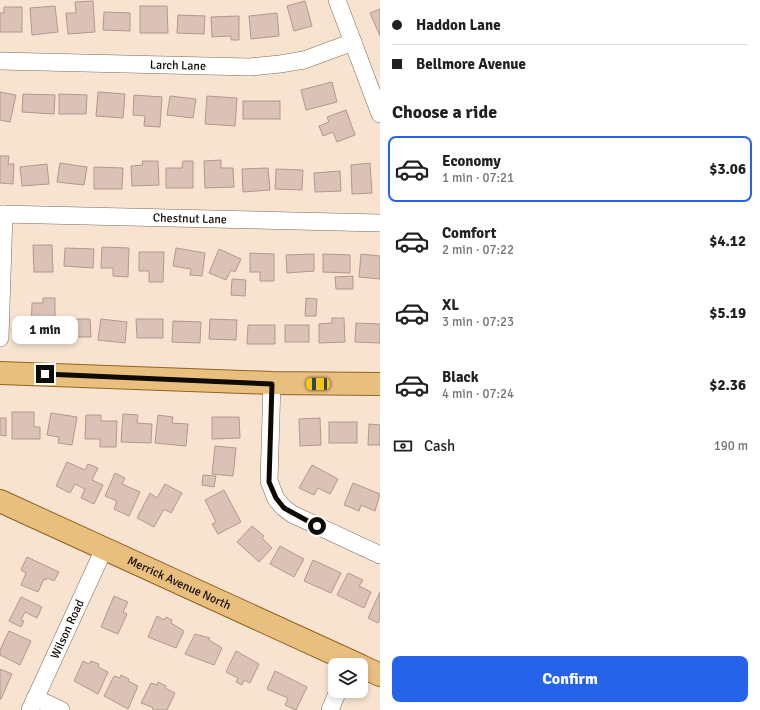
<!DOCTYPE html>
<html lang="en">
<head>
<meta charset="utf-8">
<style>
	body { margin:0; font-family:Signika,sans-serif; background:#f2f2f2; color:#202124; height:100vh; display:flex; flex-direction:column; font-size:15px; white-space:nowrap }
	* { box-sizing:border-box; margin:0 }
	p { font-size:13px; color:#757577 }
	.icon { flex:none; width:22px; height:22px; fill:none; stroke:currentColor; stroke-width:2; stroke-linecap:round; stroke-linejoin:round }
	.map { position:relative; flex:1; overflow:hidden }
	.drawer { display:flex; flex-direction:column; background:#fff; width:380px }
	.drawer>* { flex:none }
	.guide { display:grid; align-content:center; height:88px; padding:0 12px; background:#fff }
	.tools { position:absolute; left:328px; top:658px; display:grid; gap:8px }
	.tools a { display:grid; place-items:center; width:40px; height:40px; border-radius:8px; background:#fff; box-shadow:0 2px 6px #0003; font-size:20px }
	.end { position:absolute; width:18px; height:18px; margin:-9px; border:5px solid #100a05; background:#fff; box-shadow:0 0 0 2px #fff }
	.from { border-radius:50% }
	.bubble { position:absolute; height:28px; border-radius:8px; background:#fff; box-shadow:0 2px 6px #0003; font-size:13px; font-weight:800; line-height:28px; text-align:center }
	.car { position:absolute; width:12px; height:24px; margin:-12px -6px; border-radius:5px; box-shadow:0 0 3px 1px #0007; background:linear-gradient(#f5c518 24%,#345 0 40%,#f5c518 0 76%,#345 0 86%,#f5c518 0) }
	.guide b { display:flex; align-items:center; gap:14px; height:38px; font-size:15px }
	.guide b+b { border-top:1px solid #e0e0e0 }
	.guide i { width:10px; height:10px; background:#202124 }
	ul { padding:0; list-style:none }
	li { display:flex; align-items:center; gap:12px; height:66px; margin:0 8px 6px; padding:0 4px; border:2px solid transparent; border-radius:8px }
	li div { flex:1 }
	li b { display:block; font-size:15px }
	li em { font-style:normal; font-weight:800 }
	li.selected { border-color:#2563eb }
	li>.icon { width:36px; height:36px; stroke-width:1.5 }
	h2 { padding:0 12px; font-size:18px; line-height:48px }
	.pay { display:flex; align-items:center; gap:10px; height:44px; padding:0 12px; font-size:15px }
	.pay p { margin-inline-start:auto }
	.cta { display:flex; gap:8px; margin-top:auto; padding:8px 12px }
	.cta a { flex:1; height:46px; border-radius:8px; background:#2563eb; color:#fff; font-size:16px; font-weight:800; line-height:46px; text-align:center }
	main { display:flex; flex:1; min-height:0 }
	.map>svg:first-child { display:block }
	.building { fill:#dbc1b6; stroke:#b1988d }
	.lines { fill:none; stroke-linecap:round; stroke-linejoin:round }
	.minor-casing { stroke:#7b6a59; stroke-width:18 }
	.major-casing { stroke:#93641e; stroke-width:24 }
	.minor { stroke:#fff; stroke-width:17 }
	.major { stroke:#e9bf80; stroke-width:22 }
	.route { stroke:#100a05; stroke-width:5 }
	.labels { text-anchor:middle; stroke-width:4; stroke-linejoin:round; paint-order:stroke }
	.street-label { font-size:12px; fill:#100a05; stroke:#f7e3d0 }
</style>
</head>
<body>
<main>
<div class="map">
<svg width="380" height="710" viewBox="0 0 380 710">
	<rect width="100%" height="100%" fill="#f7e3d0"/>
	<g class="building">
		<path d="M 93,1 L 95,32 L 68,34 L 66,13 L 76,13 L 75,2 Z"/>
		<path d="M 305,1 L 312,26 L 294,31 L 287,6 Z"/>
		<path d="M 55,6 L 58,32 L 32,35 L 30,8 Z"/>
		<path d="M 140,6 L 167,6 L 168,33 L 140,33 Z"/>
		<path d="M 4,7 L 22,7 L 22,32 L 0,32 L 0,13 L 4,13 Z"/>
		<path d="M 380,9 L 380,36 L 370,13 Z"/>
		<path d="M 104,12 L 130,13 L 130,31 L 103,30 Z"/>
		<path d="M 277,13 L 279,36 L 251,39 L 249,16 Z"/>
		<path d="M 178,15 L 205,16 L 204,34 L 177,33 Z"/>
		<path d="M 239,16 L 239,40 L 231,40 L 231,36 L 212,37 L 211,17 Z"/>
		<path d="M 332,82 L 337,102 L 306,110 L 301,90 Z"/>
		<path d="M 0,92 L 16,95 L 10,122 L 0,120 Z"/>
		<path d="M 98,92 L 125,94 L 123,118 L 96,116 Z"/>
		<path d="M 23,94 L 55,95 L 54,114 L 22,112 Z"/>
		<path d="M 59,94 L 87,95 L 86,114 L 59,114 Z"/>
		<path d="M 134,95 L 162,97 L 160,127 L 144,126 L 145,116 L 133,115 Z"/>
		<path d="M 170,96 L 196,99 L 193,118 L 167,115 Z"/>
		<path d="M 207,96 L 237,98 L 235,126 L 205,124 Z"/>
		<rect x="243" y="101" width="37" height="18"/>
		<path d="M 346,110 L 355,135 L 337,142 L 333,132 L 323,136 L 319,126 L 329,122 L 327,117 Z"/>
		<path d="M 0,156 L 9,156 L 8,164 L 14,164 L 13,184 L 0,183 Z"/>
		<path d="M 221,160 L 221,168 L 233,168 L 234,187 L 205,188 L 204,161 Z"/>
		<path d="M 142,161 L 158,161 L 159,185 L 132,186 L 131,166 L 143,165 Z"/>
		<path d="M 183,161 L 193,161 L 193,188 L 166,188 L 166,168 L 182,168 Z"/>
		<path d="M 60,163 L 87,167 L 84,185 L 57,182 Z"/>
		<path d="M 370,163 L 372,193 L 352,194 L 351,165 Z"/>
		<path d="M 47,164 L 49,184 L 22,186 L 20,167 Z"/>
		<path d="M 94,167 L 123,168 L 122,189 L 94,189 Z"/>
		<path d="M 268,168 L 270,190 L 243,192 L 242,169 Z"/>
		<path d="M 276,169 L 303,170 L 302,190 L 275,189 Z"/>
		<path d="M 340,171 L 341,191 L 315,192 L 314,173 Z"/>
		<path d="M 33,245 L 52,245 L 53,272 L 34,272 Z"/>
		<path d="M 102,247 L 129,248 L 128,277 L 113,276 L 113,268 L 101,268 Z"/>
		<path d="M 65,248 L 94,249 L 93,268 L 64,266 Z"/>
		<path d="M 176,248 L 205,253 L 202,276 L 190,275 L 191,269 L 173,266 Z"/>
		<path d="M 219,249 L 241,259 L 235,272 L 231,270 L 226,280 L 209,273 Z"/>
		<path d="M 139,252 L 164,252 L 163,282 L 149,282 L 149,271 L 139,271 Z"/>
		<path d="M 250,253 L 274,254 L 274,281 L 260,281 L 260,272 L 250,272 Z"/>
		<path d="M 314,254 L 314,271 L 287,273 L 286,255 Z"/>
		<path d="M 323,254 L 350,255 L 350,273 L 323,272 Z"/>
		<path d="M 361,254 L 380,256 L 380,279 L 359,277 Z"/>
		<path d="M 353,276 L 353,289 L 336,289 L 335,277 Z"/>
		<path d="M 232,279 L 246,280 L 245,296 L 231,295 Z"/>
		<path d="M 43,298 L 55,298 L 55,335 L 31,335 L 32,303 L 43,303 Z"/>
		<path d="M 306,298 L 317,299 L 316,316 L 305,316 Z"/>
		<path d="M 332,318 L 344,318 L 345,342 L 319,343 L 319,324 L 332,323 Z"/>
		<path d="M 62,319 L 90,319 L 91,337 L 62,337 Z"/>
		<path d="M 101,319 L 127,322 L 125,343 L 98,340 Z"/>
		<path d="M 136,319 L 163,319 L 163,338 L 137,338 Z"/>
		<path d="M 210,319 L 237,320 L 236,340 L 209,339 Z"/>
		<path d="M 173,321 L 201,322 L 200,343 L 172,342 Z"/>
		<path d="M 356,323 L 380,324 L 380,343 L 355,342 Z"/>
		<path d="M 248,325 L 275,325 L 275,344 L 247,344 Z"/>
		<rect x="285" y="325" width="24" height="17"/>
		<path d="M 12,412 L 34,412 L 34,427 L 40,427 L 40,439 L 12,439 Z"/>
		<path d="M 51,413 L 77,417 L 72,445 L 58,443 L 59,437 L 47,435 Z"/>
		<path d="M 123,414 L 138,415 L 137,423 L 152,424 L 151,443 L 121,442 Z"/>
		<path d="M 86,415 L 101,415 L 101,421 L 117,421 L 116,447 L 100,447 L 100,439 L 85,439 Z"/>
		<path d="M 158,415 L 173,417 L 172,423 L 188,424 L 186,446 L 155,443 Z"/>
		<path d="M 212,417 L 239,417 L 240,438 L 212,439 Z"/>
		<path d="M 0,418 L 6,418 L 6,436 L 0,435 Z"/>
		<path d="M 320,418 L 321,445 L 300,446 L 299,419 Z"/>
		<rect x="329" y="422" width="28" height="21"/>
		<path d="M 369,424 L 380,425 L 380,445 L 368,445 Z"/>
		<path d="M 215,446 L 236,448 L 233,476 L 212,474 Z"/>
		<path d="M 67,462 L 85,470 L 88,464 L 98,468 L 92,480 L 103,485 L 94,504 L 81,498 L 85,489 L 75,484 L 70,493 L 56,486 Z"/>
		<path d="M 312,465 L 338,479 L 330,494 L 318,488 L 314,495 L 299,488 Z"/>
		<path d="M 115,473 L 125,478 L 122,484 L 140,492 L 129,516 L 114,509 L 117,501 L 105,496 Z"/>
		<path d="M 203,475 L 216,476 L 214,487 L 202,485 Z"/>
		<path d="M 353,483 L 380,494 L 375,511 L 361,505 L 359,511 L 344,505 Z"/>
		<path d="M 165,484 L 182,493 L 171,513 L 164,509 L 154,527 L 137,518 L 150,493 L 157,498 Z"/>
		<path d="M 224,490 L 241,522 L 218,534 L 212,524 L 216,522 L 205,500 Z"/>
		<path d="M 252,526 L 264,536 L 262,538 L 272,548 L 259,562 L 237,542 Z"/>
		<path d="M 280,546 L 304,559 L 294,577 L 270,564 Z"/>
		<path d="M 27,557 L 59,572 L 54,581 L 47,578 L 46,580 L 44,579 L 38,592 L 21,585 L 26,573 L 21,570 Z"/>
		<path d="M 313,560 L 341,573 L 331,593 L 304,581 Z"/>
		<path d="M 348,573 L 363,580 L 359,586 L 371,592 L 364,608 L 337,595 Z"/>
		<path d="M 380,592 L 380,619 L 378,623 L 368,618 Z"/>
		<path d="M 114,596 L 128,602 L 123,612 L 127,614 L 118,634 L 101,627 Z"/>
		<path d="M 21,597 L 42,607 L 37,618 L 25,612 L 21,620 L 24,621 L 21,627 L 9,621 Z"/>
		<path d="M 157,616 L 164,620 L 166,617 L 172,620 L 171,623 L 184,631 L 176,648 L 148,637 Z"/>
		<path d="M 9,631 L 31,641 L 20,665 L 0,655 L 0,650 Z"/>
		<path d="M 195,634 L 210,638 L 209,640 L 222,648 L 214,665 L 185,654 Z"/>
		<path d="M 236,651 L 259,664 L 250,683 L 244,680 L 242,685 L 236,682 L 238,678 L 226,672 Z"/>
		<path d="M 83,661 L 89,664 L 91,661 L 99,664 L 98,667 L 108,672 L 98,694 L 74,681 Z"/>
		<path d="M 0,669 L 12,674 L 1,699 L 0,699 Z"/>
		<path d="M 275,671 L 307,687 L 296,710 L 285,705 L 288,698 L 267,689 Z"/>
		<path d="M 121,675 L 129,679 L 128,681 L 138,686 L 128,709 L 104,696 L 114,676 L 120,678 Z"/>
		<path d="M 158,682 L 166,686 L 165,688 L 175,693 L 167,710 L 153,710 L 152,707 L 141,703 L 151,683 L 157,685 Z"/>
	</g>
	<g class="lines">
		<g class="minor-casing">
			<g id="minor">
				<path d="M 337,0 L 380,114"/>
				<path id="s1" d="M 0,61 L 250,67 L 280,64 L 304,60 L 353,42"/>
				<path id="s2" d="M 0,214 L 380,223"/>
				<path d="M 0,338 L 4,214"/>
				<path d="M 272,383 L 269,481 L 276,499 L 284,508 L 292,514 L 380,555"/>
				<path d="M 35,698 L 61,710"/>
				<path id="s3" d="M 30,710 L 104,549"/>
				<path d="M 330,710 L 338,691"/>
			</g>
		</g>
		<g class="major-casing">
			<g id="major">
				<path d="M 0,373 L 272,383 L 380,384"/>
				<path id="s4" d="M 0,501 L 359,665"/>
				<path d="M 361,666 L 380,675"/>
			</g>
		</g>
		<use href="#minor" class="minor"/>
		<use href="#major" class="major"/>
	</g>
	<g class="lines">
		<path class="route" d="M 45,374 L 272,384 L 269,482 L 276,498 L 284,508 L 317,526"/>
	</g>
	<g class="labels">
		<g class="street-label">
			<text dy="4" stroke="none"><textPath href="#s1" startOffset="178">Larch Lane</textPath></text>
			<text dy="4" stroke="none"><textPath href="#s2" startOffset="190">Chestnut Lane</textPath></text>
			<text dy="4" stroke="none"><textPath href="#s4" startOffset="197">Merrick Avenue North</textPath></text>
			<text dy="4" stroke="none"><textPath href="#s3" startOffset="89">Wilson Road</textPath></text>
		</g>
	</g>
</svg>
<div class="tools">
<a><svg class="icon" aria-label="layers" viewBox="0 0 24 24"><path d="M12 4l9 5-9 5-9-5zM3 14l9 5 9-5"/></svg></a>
</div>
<i class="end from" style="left:317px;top:526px"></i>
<i class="end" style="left:45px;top:374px"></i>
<div class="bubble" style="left:12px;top:316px;width:66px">1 min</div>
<i class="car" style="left:318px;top:384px;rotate:270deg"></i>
</div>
<section class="drawer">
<div class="guide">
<b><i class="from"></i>Haddon Lane</b>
<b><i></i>Bellmore Avenue</b>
</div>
<h2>Choose a ride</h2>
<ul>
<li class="selected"><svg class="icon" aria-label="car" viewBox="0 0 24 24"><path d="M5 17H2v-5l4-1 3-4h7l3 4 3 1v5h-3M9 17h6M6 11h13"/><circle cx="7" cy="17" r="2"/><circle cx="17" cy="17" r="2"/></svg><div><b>Economy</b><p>1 min · 07:21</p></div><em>$3.06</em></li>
<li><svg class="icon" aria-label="car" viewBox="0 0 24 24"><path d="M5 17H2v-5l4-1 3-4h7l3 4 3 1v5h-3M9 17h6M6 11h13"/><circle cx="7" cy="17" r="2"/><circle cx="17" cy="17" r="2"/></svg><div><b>Comfort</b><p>2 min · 07:22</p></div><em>$4.12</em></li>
<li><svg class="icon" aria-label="car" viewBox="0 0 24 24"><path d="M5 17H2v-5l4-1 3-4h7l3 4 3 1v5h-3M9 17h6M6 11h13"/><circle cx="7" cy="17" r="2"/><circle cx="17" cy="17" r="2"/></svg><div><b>XL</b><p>3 min · 07:23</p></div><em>$5.19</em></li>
<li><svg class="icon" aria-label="car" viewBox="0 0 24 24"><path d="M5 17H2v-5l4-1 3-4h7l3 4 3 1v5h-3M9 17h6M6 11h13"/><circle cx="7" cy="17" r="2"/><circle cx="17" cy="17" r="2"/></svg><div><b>Black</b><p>4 min · 07:24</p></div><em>$2.36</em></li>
</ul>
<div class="pay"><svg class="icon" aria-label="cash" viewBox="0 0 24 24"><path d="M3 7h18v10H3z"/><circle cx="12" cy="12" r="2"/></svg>Cash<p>190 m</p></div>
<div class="cta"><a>Confirm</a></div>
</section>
</main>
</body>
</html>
